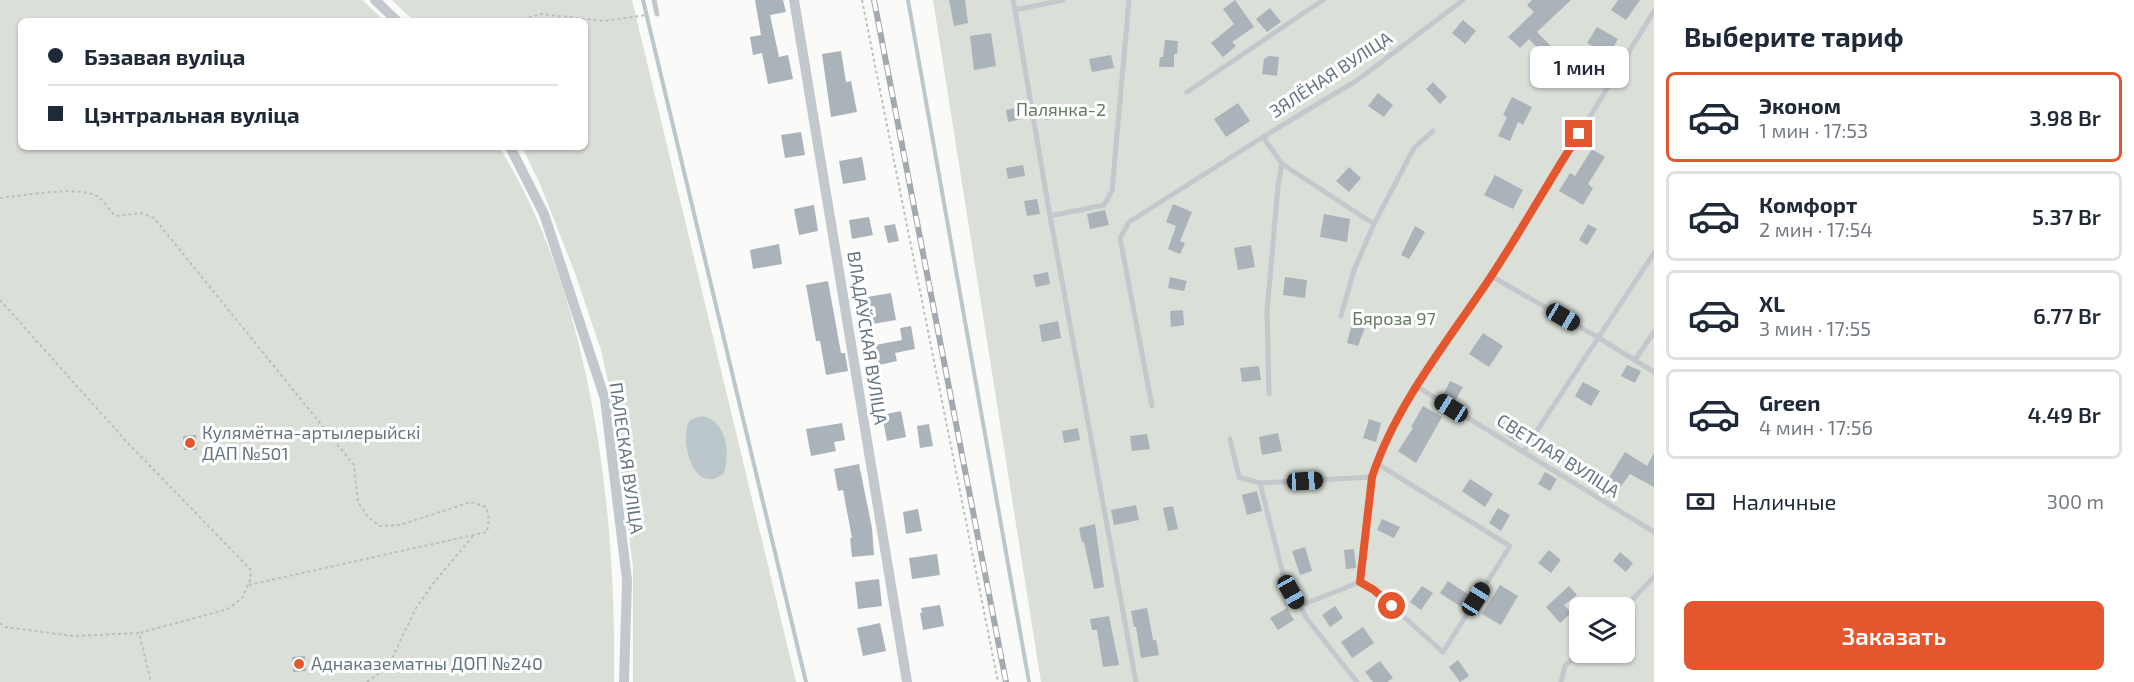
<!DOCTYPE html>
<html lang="ru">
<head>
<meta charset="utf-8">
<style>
	body { margin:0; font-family:"Exo 2",sans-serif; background:#f6f6f7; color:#1f2937; height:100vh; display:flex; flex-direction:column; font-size:22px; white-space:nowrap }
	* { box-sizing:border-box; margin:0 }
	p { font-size:20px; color:#747a83 }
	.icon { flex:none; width:33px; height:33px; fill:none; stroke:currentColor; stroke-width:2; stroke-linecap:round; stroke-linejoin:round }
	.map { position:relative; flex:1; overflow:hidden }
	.side { display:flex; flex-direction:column; background:#fff; width:480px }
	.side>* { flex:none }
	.top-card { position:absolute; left:18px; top:18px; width:570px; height:132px; border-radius:9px; box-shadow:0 2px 4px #0004; display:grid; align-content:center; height:132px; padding:0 30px; background:#fff }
	.controls { position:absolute; left:1569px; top:597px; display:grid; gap:12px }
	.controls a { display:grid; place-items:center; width:66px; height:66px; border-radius:9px; background:#fff; box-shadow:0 2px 4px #0004; font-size:30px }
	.end { position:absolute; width:27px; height:27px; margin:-14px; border:8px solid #e4572e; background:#fff; box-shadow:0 0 0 3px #fff }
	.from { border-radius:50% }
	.bubble { position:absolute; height:42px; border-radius:9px; background:#fff; box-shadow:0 2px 4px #0004; font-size:20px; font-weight:600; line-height:42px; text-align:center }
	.car { position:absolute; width:18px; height:36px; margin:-18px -9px; border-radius:8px; box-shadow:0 0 4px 2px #0007; background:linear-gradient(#222 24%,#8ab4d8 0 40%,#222 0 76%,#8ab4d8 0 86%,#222 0) }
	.top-card b { display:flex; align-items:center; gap:21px; height:57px; font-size:22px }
	.top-card b+b { border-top:2px solid #e0e1e3 }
	.top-card i { width:15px; height:15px; background:#1f2937 }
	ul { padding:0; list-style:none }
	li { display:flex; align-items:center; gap:18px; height:90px; margin:0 12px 9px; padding:0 18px; border:3px solid #e0e1e3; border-radius:9px }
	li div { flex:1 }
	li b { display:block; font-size:22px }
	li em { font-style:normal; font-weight:600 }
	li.selected { border-color:#e4572e }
	li>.icon { width:54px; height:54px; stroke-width:1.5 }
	h2 { padding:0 30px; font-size:27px; line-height:72px }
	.pay { display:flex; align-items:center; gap:15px; height:66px; padding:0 30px; font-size:22px }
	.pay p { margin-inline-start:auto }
	.button { display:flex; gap:12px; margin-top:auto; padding:12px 30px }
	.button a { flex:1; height:69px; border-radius:9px; background:#e4572e; color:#fff; font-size:24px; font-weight:600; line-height:69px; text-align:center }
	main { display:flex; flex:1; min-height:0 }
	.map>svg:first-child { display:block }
	.green { fill:#dadfd7; fill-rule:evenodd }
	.water { fill:#bbc7cb }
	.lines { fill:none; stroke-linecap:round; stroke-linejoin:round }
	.stream { stroke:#bbc7cb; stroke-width:4 }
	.building { fill:#aab3b9 }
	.path { stroke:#bbbfc2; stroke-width:2; stroke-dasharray:3 3; stroke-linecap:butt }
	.service { stroke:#c3c8cc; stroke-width:5 }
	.minor { stroke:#c3c8cc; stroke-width:10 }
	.rail-casing { stroke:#a2aab0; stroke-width:6 }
	.rail { stroke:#fff; stroke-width:4; stroke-dasharray:11; stroke-linecap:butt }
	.route { stroke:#e4572e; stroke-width:8 }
	.poi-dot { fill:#e4572e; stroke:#fff; stroke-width:2 }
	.labels { text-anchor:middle; stroke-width:6; stroke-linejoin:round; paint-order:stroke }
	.street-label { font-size:18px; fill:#657683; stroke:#fff }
	.park-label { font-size:18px; fill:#687a64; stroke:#fff }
	.poi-label { font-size:18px; fill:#657683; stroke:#fff; text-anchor:start }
</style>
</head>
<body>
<main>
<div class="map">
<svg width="1654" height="682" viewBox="0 0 1654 682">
	<rect width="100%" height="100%" fill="#fafaf8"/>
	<g class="green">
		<path d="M 0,0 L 362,0 L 385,21 L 21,21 L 21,147 L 499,147 C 591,293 617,512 614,682 L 0,682 Z"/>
		<path d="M 392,0 L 632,0 L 796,682 L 633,682 L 633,567 L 610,391 L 601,350 L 575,273 L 540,184 L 522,147 L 585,147 L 585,21 L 414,21 Z"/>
		<path d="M 933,0 L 1654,0 L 1654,682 L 1041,682 ZM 1580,608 L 1624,608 L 1624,652 L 1580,652 Z"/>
	</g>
	<path class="water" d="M 702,416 C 727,421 730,452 724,473 C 693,499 678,437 690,420 Z"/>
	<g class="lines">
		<g class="stream">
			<path d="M 643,0 L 806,682"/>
			<path d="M 908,0 L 1029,682"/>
		</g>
	</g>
	<g class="building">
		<path d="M 755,0 L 783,0 L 786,12 L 770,15 L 779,57 L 788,55 L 793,79 L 768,84 L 762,53 L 753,55 L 750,37 L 761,35 Z"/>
		<path d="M 949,0 L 965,0 L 968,23 L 954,26 Z"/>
		<path d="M 1235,0 L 1254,27 L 1232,42 L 1236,46 L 1223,57 L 1211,43 L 1234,24 L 1223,9 Z"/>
		<path d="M 1532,0 L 1571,0 L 1537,32 L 1552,47 L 1544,55 L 1529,39 L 1520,48 L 1508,37 L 1534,12 L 1527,5 Z"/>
		<path d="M 1618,0 L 1640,0 L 1626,20 L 1611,10 Z"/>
		<path d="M 1270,8 L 1281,22 L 1267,32 L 1256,19 Z"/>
		<path d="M 1463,20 L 1476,31 L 1465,44 L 1452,33 Z"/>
		<path d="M 1597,27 L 1618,39 L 1609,55 L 1587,43 Z"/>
		<path d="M 991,33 L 996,66 L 974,70 L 970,36 Z"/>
		<path d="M 1165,40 L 1178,41 L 1177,54 L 1174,54 L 1174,67 L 1159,67 L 1160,57 L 1163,57 Z"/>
		<path d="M 841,51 L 846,82 L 851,81 L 857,112 L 831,117 L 822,54 Z"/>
		<path d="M 1111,55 L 1114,68 L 1092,72 L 1089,59 Z"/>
		<path d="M 1269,56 L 1279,57 L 1277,76 L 1262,74 L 1264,59 Z"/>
		<path d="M 1433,82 L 1447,97 L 1440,104 L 1426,89 Z"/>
		<path d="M 1378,93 L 1393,105 L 1384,117 L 1368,106 Z"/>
		<path d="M 1512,97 L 1532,107 L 1523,125 L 1518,122 L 1510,141 L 1498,136 L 1507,117 L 1503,115 Z"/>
		<path d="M 1238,103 L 1250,121 L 1226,137 L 1214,119 Z"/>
		<path d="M 1058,105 L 1061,117 L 1045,120 L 1043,108 Z"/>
		<path d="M 1020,107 L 1022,119 L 1008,122 L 1006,110 Z"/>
		<path d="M 801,132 L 805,155 L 785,158 L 781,135 Z"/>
		<path d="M 1592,149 L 1605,157 L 1588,184 L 1593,188 L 1583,205 L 1559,191 L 1570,173 L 1575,176 Z"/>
		<path d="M 862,157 L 866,180 L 843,184 L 839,161 Z"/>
		<path d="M 1023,165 L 1025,176 L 1008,179 L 1006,168 Z"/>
		<path d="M 1349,167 L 1361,178 L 1349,192 L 1336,181 Z"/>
		<path d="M 1495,175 L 1523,190 L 1513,209 L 1484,195 Z"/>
		<path d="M 1037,199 L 1040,214 L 1027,216 L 1024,201 Z"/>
		<path d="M 1173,204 L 1192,212 L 1180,241 L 1185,243 L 1180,254 L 1168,249 L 1176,226 L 1166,222 Z"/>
		<path d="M 814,205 L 818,231 L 799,235 L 794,209 Z"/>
		<path d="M 1105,210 L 1109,225 L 1090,229 L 1087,214 Z"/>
		<path d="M 1324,214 L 1350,219 L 1347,242 L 1320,237 Z"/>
		<path d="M 869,217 L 873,235 L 852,239 L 849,220 Z"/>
		<path d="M 895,224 L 899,241 L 888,243 L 884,226 Z"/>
		<path d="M 1588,224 L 1597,229 L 1587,245 L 1579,240 Z"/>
		<path d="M 1415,226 L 1425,232 L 1409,259 L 1401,255 Z"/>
		<path d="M 779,244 L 782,264 L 753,269 L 750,250 Z"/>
		<path d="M 1251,245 L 1255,267 L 1238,270 L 1234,248 Z"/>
		<path d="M 1048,272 L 1050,284 L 1036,287 L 1033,275 Z"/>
		<path d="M 1170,277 L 1187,281 L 1184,291 L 1168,288 Z"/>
		<path d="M 1285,277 L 1307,280 L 1305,298 L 1283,295 Z"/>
		<path d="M 828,281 L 841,353 L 845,353 L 848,371 L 826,375 L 820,341 L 816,341 L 806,285 Z"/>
		<path d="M 891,293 L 896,320 L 872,324 L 867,297 Z"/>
		<path d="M 1183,310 L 1184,325 L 1171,327 L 1170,311 Z"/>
		<path d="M 1354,315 L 1368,319 L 1358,346 L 1347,343 Z"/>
		<path d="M 1058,321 L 1061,338 L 1042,342 L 1039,325 Z"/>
		<path d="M 911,326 L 915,349 L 895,353 L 897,361 L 879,365 L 875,345 L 902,340 L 900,328 Z"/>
		<path d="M 1483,333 L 1503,346 L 1489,367 L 1469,354 Z"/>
		<path d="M 1627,365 L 1641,371 L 1635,383 L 1621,376 Z"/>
		<path d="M 1259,366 L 1261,380 L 1242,382 L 1240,368 Z"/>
		<path d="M 1450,381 L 1463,387 L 1455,401 L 1443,395 Z"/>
		<path d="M 1583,382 L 1600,391 L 1591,406 L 1575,396 Z"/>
		<path d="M 1423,406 L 1442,417 L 1416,463 L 1398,451 L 1413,428 L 1411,427 Z"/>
		<path d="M 901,411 L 906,437 L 887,441 L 882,415 Z"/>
		<path d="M 1369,419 L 1381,423 L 1376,442 L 1363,438 Z"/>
		<path d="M 1514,422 L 1526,430 L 1517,442 L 1505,435 Z"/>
		<path d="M 842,423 L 845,440 L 834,442 L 836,451 L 811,456 L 806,429 Z"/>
		<path d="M 929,424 L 933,446 L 920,448 L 917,426 Z"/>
		<path d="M 1078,428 L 1080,440 L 1064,443 L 1062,431 Z"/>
		<path d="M 1278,433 L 1282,451 L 1262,455 L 1259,437 Z"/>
		<path d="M 1147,434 L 1150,449 L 1132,451 L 1130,436 Z"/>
		<path d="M 196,435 L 197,450 L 184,450 L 183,436 Z"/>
		<path d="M 1625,452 L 1647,466 L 1654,453 L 1654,487 L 1630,474 L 1619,489 L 1607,481 Z"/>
		<path d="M 859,464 L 872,528 L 874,555 L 852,557 L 850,538 L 852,538 L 843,490 L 838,491 L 834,469 Z"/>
		<path d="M 1545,472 L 1557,479 L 1550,491 L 1538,484 Z"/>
		<path d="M 1470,479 L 1493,494 L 1485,507 L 1462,491 Z"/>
		<path d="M 1257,491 L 1262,511 L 1247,515 L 1242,495 Z"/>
		<path d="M 1136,505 L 1139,520 L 1114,525 L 1111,510 Z"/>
		<path d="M 1173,506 L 1178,529 L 1168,531 L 1163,508 Z"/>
		<path d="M 1498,508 L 1510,515 L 1501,531 L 1489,523 Z"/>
		<path d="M 918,509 L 922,531 L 906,534 L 903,512 Z"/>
		<path d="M 1382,519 L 1400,527 L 1394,538 L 1377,530 Z"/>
		<path d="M 1095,524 L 1104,587 L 1094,589 L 1084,542 L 1082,542 L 1079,528 Z"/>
		<path d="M 1305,547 L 1312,571 L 1300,575 L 1292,551 Z"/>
		<path d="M 1354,549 L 1356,568 L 1346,569 L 1344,550 Z"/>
		<path d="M 1549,550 L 1561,560 L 1551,573 L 1538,563 Z"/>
		<path d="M 1620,552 L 1633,563 L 1626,572 L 1613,561 Z"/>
		<path d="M 937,554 L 940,575 L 912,579 L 909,558 Z"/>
		<path d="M 879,579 L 882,606 L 858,609 L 855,582 Z"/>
		<path d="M 1448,581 L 1469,595 L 1461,607 L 1440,593 Z"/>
		<path d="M 1500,585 L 1518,596 L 1501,625 L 1482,614 Z"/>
		<path d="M 1422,586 L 1433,593 L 1421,610 L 1410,602 Z"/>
		<path d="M 1569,586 L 1577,595 L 1564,605 L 1571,613 L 1560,623 L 1546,607 Z"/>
		<path d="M 940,605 L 944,626 L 923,630 L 920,613 L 922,613 L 921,608 Z"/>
		<path d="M 1335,606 L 1343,618 L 1330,627 L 1322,615 Z"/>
		<path d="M 1147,608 L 1153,640 L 1156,640 L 1159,655 L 1141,658 L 1136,627 L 1134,627 L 1131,611 Z"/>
		<path d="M 1287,608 L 1294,620 L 1278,630 L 1270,618 Z"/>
		<path d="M 1109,616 L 1119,665 L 1103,667 L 1097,630 L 1092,630 L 1090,619 Z"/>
		<path d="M 880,623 L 886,651 L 863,656 L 857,628 Z"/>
		<path d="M 1363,627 L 1374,643 L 1352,658 L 1341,642 Z"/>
		<path d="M 305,656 L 306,671 L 293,672 L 292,657 Z"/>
		<path d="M 1458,660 L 1469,676 L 1460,682 L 1449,667 Z"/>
		<path d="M 1380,661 L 1393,678 L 1387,682 L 1373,682 L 1365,672 Z"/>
	</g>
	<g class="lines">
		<g class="path">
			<path d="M 862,0 L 998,682"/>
			<path d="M 517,21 L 541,14 L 603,21 L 647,15"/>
			<path d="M 0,198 C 23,196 82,184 100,198 C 106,203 109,211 116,216 L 142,213 L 154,218 L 354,465 L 358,502 L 368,517 L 380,526 L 400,525 L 471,502 L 486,507 L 489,519 L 487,532 L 248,585"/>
			<path d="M 0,300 L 125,440 L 250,569 L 251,578 L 242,598 L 228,609 L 139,633"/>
			<path d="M 0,623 L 5,627 L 73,636 L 139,633 L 151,682"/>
			<path d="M 367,682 L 388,667 L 416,608 L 435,581 L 473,536"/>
		</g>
		<g class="service">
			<path d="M 654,0 L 657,14"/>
			<path d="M 1013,0 L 1015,10"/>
			<path d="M 1063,0 L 1015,10 L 1050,216 L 1136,682"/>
			<path d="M 1187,92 L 1323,0"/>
			<path d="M 1050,216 L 1104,205 L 1112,191 L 1129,0"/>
			<path d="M 1374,224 L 1414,148 L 1433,131"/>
			<path d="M 1491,276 L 1599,338 L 1654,372"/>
			<path d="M 1341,316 L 1354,270 L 1374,224 L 1282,164 L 1263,137 L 1359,79 L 1463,0"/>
			<path d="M 1635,360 L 1654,332"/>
			<path d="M 1416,386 L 1654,532"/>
			<path d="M 1269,394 L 1267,311 L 1278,186 L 1282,164"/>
			<path d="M 1152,406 L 1120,238 L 1129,222 L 1263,137"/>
			<path d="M 1230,439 L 1239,477 L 1260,483 L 1284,578 L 1307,619 L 1357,682"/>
			<path d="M 1523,452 L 1654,253"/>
			<path d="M 1260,483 L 1372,477"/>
			<path d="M 1360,582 L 1374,590 L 1443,652 L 1510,546 L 1376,463"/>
			<path d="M 1299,606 L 1360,582 L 1372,477 C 1396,402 1450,341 1492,275 C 1548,188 1600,99 1654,11"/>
			<path d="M 1624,608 L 1654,577"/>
			<path d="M 1561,682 L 1565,666 L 1580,652"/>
		</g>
		<g class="minor">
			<path d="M 375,0 L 397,21"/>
			<path d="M 794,0 L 907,682"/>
			<path d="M 510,147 L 544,214 L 605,399 L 627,580 L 624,682"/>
		</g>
		<g class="rail-casing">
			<path id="rail" d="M 874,0 L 1006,682"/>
		</g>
		<use href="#rail" class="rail"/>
	</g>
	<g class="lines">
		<path class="route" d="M 1392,606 L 1374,590 L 1360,582 L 1372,477 C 1396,404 1448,341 1490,278 C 1521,231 1549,181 1579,134"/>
	</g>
	<g class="poi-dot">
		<circle cx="190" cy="443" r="6"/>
		<circle cx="299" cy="664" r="6"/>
	</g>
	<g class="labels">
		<g class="street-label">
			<text transform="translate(1331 75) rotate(-33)" y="6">ЗЯЛЁНАЯ ВУЛІЦА</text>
			<text transform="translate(867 338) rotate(81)" y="6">ВЛАДАЎСКАЯ ВУЛІЦА</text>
			<text transform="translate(1558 456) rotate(32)" y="6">СВЕТЛАЯ ВУЛІЦА</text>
			<text transform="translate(626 458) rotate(82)" y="6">ПАЛЕСКАЯ ВУЛІЦА</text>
		</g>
		<g class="park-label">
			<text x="1061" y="116">Палянка-2</text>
			<text x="1394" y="325">Бяроза 97</text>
		</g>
		<g class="poi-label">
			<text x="202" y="439">Кулямётна-артылерыйскі<tspan x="202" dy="21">ДАП №501</tspan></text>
			<text x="311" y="670">Аднаказематны ДОП №240</text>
		</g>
	</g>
</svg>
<div class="controls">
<a><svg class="icon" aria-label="layers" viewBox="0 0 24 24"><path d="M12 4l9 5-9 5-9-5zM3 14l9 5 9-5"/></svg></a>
</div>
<i class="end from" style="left:1392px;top:606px"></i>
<i class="end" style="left:1579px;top:134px"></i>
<div class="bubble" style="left:1530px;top:46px;width:99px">1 мин</div>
<i class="car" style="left:1563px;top:317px;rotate:120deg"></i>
<i class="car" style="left:1451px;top:408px;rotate:302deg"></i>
<i class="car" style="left:1305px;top:481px;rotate:87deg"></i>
<i class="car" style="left:1291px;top:592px;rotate:151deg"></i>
<i class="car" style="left:1476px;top:599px;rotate:32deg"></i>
<div class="top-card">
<b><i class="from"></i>Бэзавая вуліца</b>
<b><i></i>Цэнтральная вуліца</b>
</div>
</div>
<section class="side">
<h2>Выберите тариф</h2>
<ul>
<li class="selected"><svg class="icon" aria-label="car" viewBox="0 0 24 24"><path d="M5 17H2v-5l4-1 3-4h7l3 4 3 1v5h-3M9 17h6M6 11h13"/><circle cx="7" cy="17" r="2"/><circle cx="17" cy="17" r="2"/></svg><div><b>Эконом</b><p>1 мин · 17:53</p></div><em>3.98 Br</em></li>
<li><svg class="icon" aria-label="car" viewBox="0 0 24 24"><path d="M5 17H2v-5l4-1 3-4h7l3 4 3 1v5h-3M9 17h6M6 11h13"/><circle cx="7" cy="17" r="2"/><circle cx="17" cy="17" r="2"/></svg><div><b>Комфорт</b><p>2 мин · 17:54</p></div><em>5.37 Br</em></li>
<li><svg class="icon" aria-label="car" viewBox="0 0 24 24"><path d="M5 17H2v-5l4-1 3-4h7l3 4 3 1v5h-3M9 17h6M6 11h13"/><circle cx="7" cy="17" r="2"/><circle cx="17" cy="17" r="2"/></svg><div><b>XL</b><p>3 мин · 17:55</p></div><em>6.77 Br</em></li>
<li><svg class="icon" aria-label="car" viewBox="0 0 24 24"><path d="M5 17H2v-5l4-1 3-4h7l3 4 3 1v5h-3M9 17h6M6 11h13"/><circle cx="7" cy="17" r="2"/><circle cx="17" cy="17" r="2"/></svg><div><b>Green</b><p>4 мин · 17:56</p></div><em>4.49 Br</em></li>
</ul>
<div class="pay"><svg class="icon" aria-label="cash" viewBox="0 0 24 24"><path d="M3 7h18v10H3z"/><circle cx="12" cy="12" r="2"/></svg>Наличные<p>300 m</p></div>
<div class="button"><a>Заказать</a></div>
</section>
</main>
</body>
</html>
